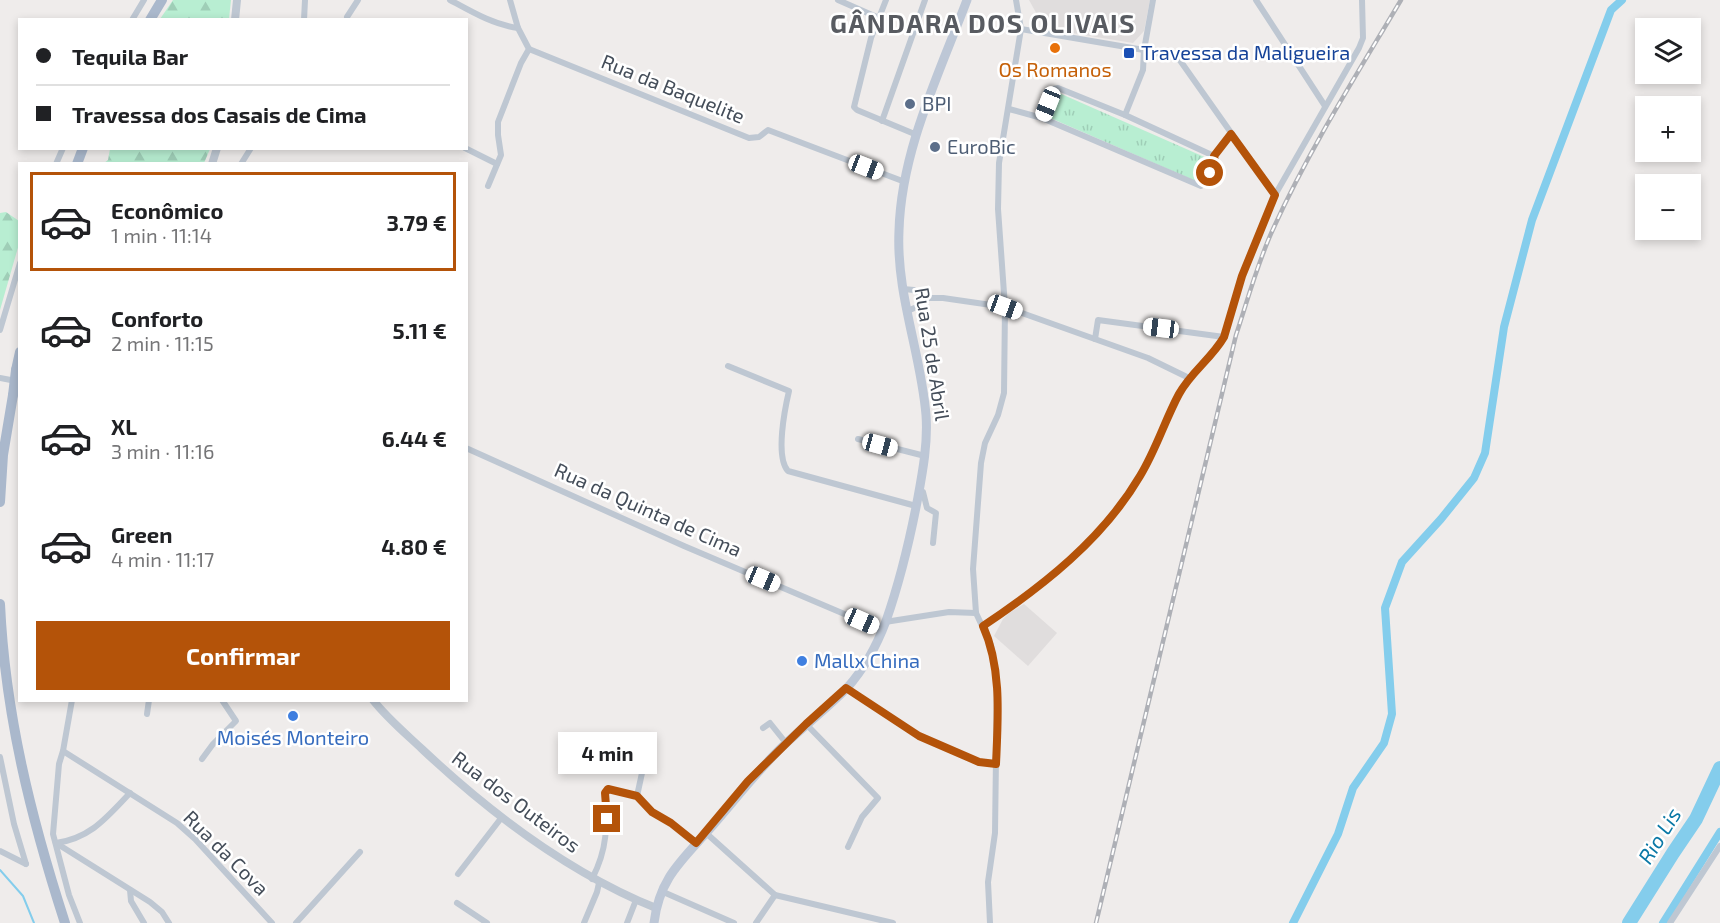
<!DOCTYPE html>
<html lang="pt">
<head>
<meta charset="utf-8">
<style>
	body { margin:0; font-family:"Exo 2",sans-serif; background:#f6f6f6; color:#202124; height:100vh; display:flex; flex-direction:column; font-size:22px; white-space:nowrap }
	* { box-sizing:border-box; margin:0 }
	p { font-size:20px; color:#757577 }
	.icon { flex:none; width:33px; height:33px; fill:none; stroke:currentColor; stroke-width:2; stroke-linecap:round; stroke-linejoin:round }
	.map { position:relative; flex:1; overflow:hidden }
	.sheet { position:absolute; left:18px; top:162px; width:450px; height:540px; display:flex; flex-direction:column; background:#fff; border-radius:0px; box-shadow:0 3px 9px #0003 }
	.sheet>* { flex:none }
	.banner { position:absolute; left:18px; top:18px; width:450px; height:132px; border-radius:0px; box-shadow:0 3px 9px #0003; display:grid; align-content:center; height:132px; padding:0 18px; background:#fff }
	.controls { position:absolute; left:1635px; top:18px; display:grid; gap:12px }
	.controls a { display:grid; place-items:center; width:66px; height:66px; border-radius:0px; background:#fff; box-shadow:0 3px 9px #0003; font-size:30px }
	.end { position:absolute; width:27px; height:27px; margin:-14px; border:8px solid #b45309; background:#fff; box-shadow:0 0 0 3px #fff }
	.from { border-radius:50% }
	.bubble { position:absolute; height:42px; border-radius:0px; background:#fff; box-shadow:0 3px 9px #0003; font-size:20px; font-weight:700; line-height:42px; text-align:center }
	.car { position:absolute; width:18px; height:36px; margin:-18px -9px; border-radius:8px; box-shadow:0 0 4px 2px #0007; background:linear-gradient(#fff 24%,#345 0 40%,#fff 0 76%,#345 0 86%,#fff 0) }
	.banner b { display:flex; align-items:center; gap:21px; height:57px; font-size:22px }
	.banner b+b { border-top:2px solid #e0e0e0 }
	.banner i { width:15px; height:15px; background:#202124 }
	ul { padding:10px 0 0; list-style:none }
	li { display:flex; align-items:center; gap:18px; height:99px; margin:0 12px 9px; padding:0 6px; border:3px solid transparent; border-radius:0px }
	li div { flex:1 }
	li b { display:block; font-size:22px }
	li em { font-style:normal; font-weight:700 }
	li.current { border-color:#b45309 }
	li>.icon { width:54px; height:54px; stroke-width:1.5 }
	.action { display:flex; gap:12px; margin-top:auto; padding:12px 18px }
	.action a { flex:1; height:69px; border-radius:0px; background:#b45309; color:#fff; font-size:24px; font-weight:700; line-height:69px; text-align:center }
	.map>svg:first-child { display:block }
	.education { fill:#e0dddd }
	.forest { fill:url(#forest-firs) }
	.park { fill:url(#park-tufts) }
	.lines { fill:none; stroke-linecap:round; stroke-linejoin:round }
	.stream { stroke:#84cdec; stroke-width:2 }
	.canal { stroke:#84cdec; stroke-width:8 }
	.river { stroke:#84cdec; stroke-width:14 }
	.minor { stroke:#bec7d2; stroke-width:6 }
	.tertiary { stroke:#bec7d2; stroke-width:8 }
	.secondary { stroke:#bdc7d6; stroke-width:9 }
	.primary { stroke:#aab8cc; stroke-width:10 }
	.rail-casing { stroke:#aeb0b6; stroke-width:4.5 }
	.rail { stroke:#fff; stroke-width:2; stroke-dasharray:7; stroke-linecap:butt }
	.primary-bridge { stroke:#aab8cc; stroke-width:10 }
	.route { stroke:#b45309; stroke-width:8 }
	.food-dot { fill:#e8710a; stroke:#fff; stroke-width:2 }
	.transit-dot { fill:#1a4fb4; stroke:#fff; stroke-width:2 }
	.service-dot { fill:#5c6f8a; stroke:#fff; stroke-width:2 }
	.shop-dot { fill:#3f7fe0; stroke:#fff; stroke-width:2 }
	.labels { text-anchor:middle; stroke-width:5; stroke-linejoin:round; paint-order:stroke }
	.transit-label { font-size:20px; fill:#164399; stroke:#fff; text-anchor:start }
	.food-label { font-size:20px; fill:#c56008; stroke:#fff }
	.street-label { font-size:20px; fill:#444d59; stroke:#fff }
	.service-label { font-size:20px; fill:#4e5e75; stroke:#fff; text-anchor:start }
	.shop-label { font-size:20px; fill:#366cbe; stroke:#fff; text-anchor:start }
	.water-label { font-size:21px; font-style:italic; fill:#0a78a6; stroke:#fff }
	.district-label { font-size:26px; font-weight:bold; letter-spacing:1.5px; fill:#585b61; stroke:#fff }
</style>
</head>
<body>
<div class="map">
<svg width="1720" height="923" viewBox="0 0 1720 923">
	<defs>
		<pattern id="forest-firs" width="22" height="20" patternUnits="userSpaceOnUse" patternTransform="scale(1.5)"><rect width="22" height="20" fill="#b8eed2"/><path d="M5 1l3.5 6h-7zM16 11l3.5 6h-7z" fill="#9fceb7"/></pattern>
		<pattern id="park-tufts" width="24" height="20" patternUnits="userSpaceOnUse" patternTransform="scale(1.5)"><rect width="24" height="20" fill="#b8eed2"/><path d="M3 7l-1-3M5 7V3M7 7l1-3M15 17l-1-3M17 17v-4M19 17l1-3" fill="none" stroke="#9fceb7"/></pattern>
	</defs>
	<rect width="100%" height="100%" fill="#efeceb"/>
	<g class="education">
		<path d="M 1029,0 L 1150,0 L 1144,31 L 1133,43 L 1072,33 L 1052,28 L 1039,18 Z"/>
		<path d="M 1024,604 L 1057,633 L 1028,666 L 994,636 L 1003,619 L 1009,613 Z"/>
	</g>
	<g class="forest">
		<path d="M 173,0 L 231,0 L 229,19 L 160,19 Z"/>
		<path d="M 110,149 L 110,148 L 210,149 L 204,163 L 104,163 L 108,160 Z"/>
		<path d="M 6,212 L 19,221 L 19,244 L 0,310 L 0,213 Z"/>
	</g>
	<path class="park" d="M 1059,93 L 1209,159 C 1211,166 1205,179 1198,182 L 1048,117 L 1047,115 L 1055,95 Z"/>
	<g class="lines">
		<path class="stream" d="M 0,870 L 23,896 L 34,923"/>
		<g class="canal">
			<path d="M 1293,923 L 1338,834 L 1353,788 L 1384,743 L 1392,714 L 1385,608 L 1402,562 L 1441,519 L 1474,478 L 1485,453 L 1504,327 L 1532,220 L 1611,10 L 1622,0"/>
			<path d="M 1663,923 L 1720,832"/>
		</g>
		<path class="river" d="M 1629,923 L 1673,853 L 1696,819 L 1720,768"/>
		<g class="minor">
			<path d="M 450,0 C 472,12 494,25 518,28"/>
			<path d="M 838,0 L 879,18"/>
			<path d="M 886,0 L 871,38 L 854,107 L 857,110 L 917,135"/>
			<path d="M 1256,0 L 1325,106"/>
			<path d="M 347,17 L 358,0"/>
			<path d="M 132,20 L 144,0"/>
			<path d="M 304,20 L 305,0"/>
			<path d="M 1021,29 L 1144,50 L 1179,59 L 1275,195"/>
			<path d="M 529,49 L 749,138 L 759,137 L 768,130 L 905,182"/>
			<path d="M 1009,109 L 1042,118 L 1201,186 C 1208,182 1216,164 1214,156 L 1125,115 L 1058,88 L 1054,89 L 1042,118"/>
			<path d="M 1125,115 L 1143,70 L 1144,50 L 1153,0"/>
			<path d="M 882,121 L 925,0"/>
			<path d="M 465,148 L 497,164"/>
			<path d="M 1214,156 L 1231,134"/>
			<path d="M 56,164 L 63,148"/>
			<path d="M 241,164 L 251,148"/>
			<path d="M 488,186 L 501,155 L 498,135 L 498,122 L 521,63 L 529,49 L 518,28 L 510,0"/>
			<path d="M 903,289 L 914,290 L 924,298 L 943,298 L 1005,307 L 1148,358 L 1189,378"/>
			<path d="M 907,311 L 917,307 L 924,298"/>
			<path d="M 0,330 L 20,263"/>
			<path d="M 1095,339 L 1098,320 L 1224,337"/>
			<path d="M 728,366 L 789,391 C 785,408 775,457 788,471 L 916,506"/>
			<path d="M 0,378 L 16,381"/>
			<path d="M 858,439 L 925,456"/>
			<path d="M 466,448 L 684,546 L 882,630"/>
			<path d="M 919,490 L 923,492 L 927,508 L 936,513 L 933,543"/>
			<path d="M 885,622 L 949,612 L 976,613"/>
			<path d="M 983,626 C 1043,586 1103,540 1140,476 C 1156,450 1165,420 1179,394 C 1191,372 1212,358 1224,337 L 1242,276 L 1275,195 L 1359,48 L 1363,38 L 1362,0"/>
			<path d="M 846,688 L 919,736 L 979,762 L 996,764"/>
			<path d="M 72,700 L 63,751 L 59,764 L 53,834 L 69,895 L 80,923"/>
			<path d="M 147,714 L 149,700"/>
			<path d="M 806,724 L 878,798 L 862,817 L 848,847"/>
			<path d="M 763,728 L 770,723 L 786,743"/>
			<path d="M 63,751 L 177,823 L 195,839 L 272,923"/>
			<path d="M 0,757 L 14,824 L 26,864"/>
			<path d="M 202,759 L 213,744 L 236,721 L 222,700"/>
			<path d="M 637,796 L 647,750"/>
			<path d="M 706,833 L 775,895 L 893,923"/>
			<path d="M 56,843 L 150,902 L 162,912 L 169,923"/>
			<path d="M 56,843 C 91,838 107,817 130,793"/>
			<path d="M 0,851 L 26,864"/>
			<path d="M 458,874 L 502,817"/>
			<path d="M 592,879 C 608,848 607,826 605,793 L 607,789 L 637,796 L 652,812 L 671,823 L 696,843"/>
			<path d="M 130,890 L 131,901 L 144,923"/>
			<path d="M 661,891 L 734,923"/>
			<path d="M 457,903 L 487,923"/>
			<path d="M 296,923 L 360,852"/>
			<path d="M 584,923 L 597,892 L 599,883"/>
			<path d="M 627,923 L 636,900"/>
			<path d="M 756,923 L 775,895"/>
			<path d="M 990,923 L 988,882 L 995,833 L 997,682 L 991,645 L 976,613 L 973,569 L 981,463 L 985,443 L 998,415 L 1004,393 L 1005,307 L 998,209 L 999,163 L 1021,29 L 1016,0"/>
			<path d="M 1670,923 L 1720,846"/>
		</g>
		<g class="tertiary">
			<path d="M 235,20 L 237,0"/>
			<path d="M 212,164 L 217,148"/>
			<path d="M 373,700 C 387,718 405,733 422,749 C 489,812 569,873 656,908"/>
		</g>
		<path class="secondary" d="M 654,923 C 659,880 680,862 707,832 C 731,805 753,776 778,751 C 800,729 826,710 847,688 C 864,669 877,645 886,621 C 900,581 910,539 918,497 C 923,470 928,442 926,415 C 921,353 896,294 899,231 C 901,151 939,74 967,0"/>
		<g class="primary">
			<path d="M 150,20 L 162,0"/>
			<path d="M 77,164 L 83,148"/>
			<path d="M 16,370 L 20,352"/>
			<path d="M 0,502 L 3,455 L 13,395"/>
			<path d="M 0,604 C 5,714 31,818 65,923"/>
		</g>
		<g class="rail-casing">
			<path id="rail" d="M 1096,923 L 1236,335 C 1248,299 1258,261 1274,227 C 1310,148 1357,74 1401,0"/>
		</g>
		<use href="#rail" class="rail"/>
		<path class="primary-bridge" d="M 13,395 L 16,370"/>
	</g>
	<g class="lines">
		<path class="route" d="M 607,819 L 605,793 L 608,789 L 637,796 L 652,812 L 671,823 L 696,843 L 748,781 L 806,724 L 846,688 L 919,736 L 979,762 L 996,764 C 998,718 1002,668 983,626 C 1043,586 1103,539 1140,476 C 1156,450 1165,420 1179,394 C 1191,372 1212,358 1224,337 L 1242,276 L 1275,195 L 1231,134 L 1214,156 L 1215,161 L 1210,173"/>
	</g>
	<circle class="food-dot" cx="1055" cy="48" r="6"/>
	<rect class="transit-dot" x="1123" y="47" width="12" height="12" rx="3"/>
	<g class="service-dot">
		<circle cx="910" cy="104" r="6"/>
		<circle cx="935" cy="147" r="6"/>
	</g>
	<g class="shop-dot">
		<circle cx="802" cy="661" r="6"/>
		<circle cx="293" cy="716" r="6"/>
	</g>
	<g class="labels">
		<g class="transit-label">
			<text x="1141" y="60">Travessa da Maligueira</text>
		</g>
		<g class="food-label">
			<text x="1055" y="77">Os Romanos</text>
		</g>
		<g class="street-label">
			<text transform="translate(673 89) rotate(22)" y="7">Rua da Baquelite</text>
			<text transform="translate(932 354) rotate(81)" y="7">Rua 25 de Abril</text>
			<text transform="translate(648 510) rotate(24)" y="7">Rua da Quinta de Cima</text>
			<text transform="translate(516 802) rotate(37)" y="7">Rua dos Outeiros</text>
			<text transform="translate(226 853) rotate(45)" y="7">Rua da Cova</text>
		</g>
		<g class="service-label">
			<text x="922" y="111">BPI</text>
			<text x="947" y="154">EuroBic</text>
		</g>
		<g class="shop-label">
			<text x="814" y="668">Mallx China</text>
			<text x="293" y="745" text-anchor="middle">Moisés Monteiro</text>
		</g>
		<g class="water-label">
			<text transform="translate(1660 836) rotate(-58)" y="7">Rio Lis</text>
		</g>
		<g class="district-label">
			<text x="983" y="33">GÂNDARA DOS OLIVAIS</text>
		</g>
	</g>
</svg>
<div class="controls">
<a><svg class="icon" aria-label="layers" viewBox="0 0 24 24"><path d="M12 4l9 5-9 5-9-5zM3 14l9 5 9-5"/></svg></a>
<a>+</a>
<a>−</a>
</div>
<i class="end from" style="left:1210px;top:173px"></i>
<i class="end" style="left:607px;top:819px"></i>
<div class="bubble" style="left:558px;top:732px;width:99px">4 min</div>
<i class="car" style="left:1048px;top:104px;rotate:202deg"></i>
<i class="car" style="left:866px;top:167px;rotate:111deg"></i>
<i class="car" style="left:1005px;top:307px;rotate:110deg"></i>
<i class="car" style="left:1161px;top:328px;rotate:277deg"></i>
<i class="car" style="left:880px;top:445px;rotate:105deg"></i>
<i class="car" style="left:763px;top:579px;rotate:113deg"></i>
<i class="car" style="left:862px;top:621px;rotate:114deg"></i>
<div class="banner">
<b><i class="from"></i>Tequila Bar</b>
<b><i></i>Travessa dos Casais de Cima</b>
</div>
<section class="sheet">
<ul>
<li class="current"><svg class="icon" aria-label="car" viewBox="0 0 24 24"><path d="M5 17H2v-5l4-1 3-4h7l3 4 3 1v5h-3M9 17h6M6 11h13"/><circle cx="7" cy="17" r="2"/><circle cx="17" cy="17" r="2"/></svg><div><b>Econômico</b><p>1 min · 11:14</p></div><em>3.79 €</em></li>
<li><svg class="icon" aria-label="car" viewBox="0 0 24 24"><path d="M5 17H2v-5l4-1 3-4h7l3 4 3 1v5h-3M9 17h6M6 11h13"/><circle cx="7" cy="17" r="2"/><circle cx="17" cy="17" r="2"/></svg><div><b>Conforto</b><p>2 min · 11:15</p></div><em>5.11 €</em></li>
<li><svg class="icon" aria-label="car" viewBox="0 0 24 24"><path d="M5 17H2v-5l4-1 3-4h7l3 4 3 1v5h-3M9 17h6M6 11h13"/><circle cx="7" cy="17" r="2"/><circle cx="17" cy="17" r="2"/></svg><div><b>XL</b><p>3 min · 11:16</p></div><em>6.44 €</em></li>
<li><svg class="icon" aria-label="car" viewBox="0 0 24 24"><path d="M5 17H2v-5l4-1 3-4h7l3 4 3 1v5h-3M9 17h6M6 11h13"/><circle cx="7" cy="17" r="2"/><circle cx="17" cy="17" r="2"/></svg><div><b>Green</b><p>4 min · 11:17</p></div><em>4.80 €</em></li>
</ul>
<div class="action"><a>Confirmar</a></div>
</section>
</div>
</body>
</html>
